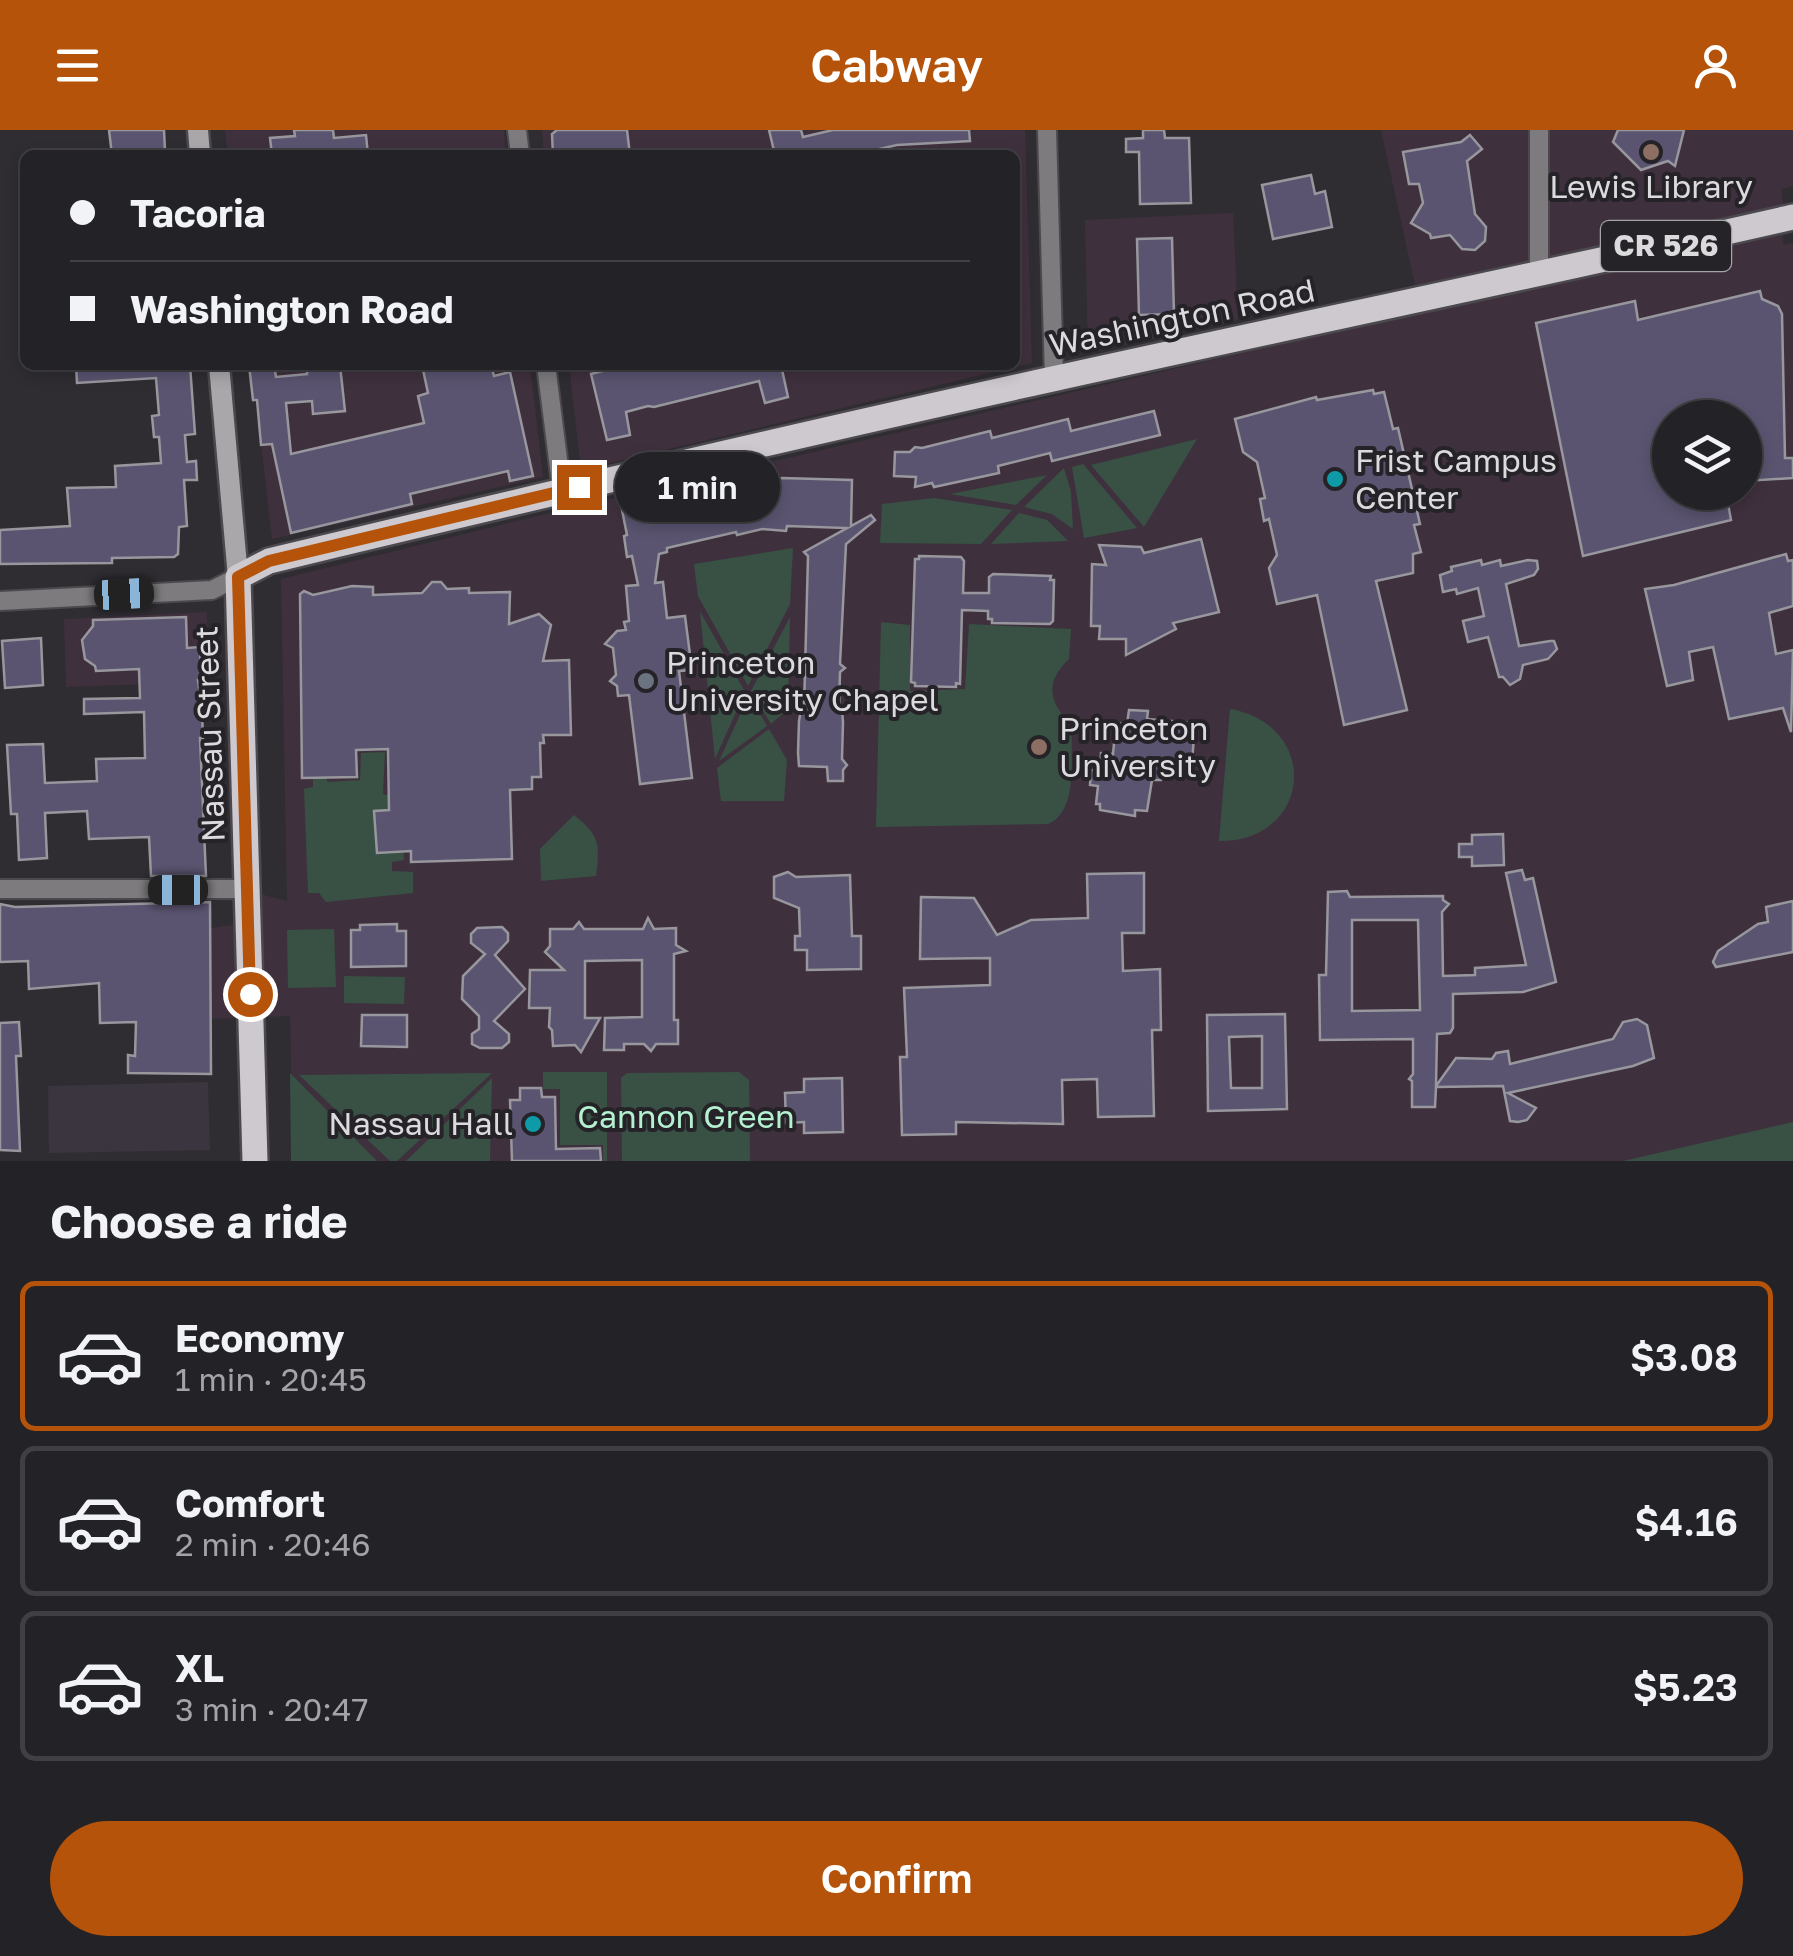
<!DOCTYPE html>
<html lang="en">
<head>
<meta charset="utf-8">
<style>
	body { margin:0; font-family:"Golos Text",sans-serif; background:#2b2a2e; color:#f1f3f6; height:100vh; display:flex; flex-direction:column; font-size:38px; white-space:nowrap }
	* { box-sizing:border-box; margin:0 }
	p { font-size:32px; color:#a3a4a7 }
	.icon { flex:none; width:55px; height:55px; fill:none; stroke:currentColor; stroke-width:2; stroke-linecap:round; stroke-linejoin:round }
	.map { position:relative; height:1031px; overflow:hidden }
	.sheet { display:flex; flex-direction:column; background:#232226; flex:1 }
	.sheet>* { flex:none }
	.hud { position:absolute; left:20px; top:20px; width:1000px; height:220px; border-radius:15px; box-shadow:0 5px 15px #0003,0 0 0 2px #403f43; display:grid; align-content:center; height:220px; padding:0 50px; background:#232226 }
	.fabs { position:absolute; left:1652px; top:270px; display:grid; gap:20px }
	.fabs a { display:grid; place-items:center; width:110px; height:110px; border-radius:50%; background:#232226; box-shadow:0 5px 15px #0003,0 0 0 2px #403f43; font-size:50px }
	.end { position:absolute; width:45px; height:45px; margin:-22px; border:12px solid #b45309; background:#fff; box-shadow:0 0 0 5px #fff }
	.from { border-radius:50% }
	.bubble { position:absolute; height:70px; border-radius:35px; background:#232226; box-shadow:0 5px 15px #0003,0 0 0 2px #403f43; font-size:32px; font-weight:600; line-height:70px; text-align:center }
	.car { position:absolute; width:30px; height:60px; margin:-30px -15px; border-radius:12px; box-shadow:0 0 8px 2px #0007; background:linear-gradient(#222 24%,#8ab4d8 0 40%,#222 0 76%,#8ab4d8 0 86%,#222 0) }
	.hud b { display:flex; align-items:center; gap:35px; height:95px; font-size:38px }
	.hud b+b { border-top:2px solid #403f43 }
	.hud i { width:25px; height:25px; background:#f1f3f6 }
	ul { padding:0; list-style:none }
	li { display:flex; align-items:center; gap:30px; height:150px; margin:0 20px 15px; padding:0 30px; border:5px solid #403f43; border-radius:15px }
	li div { flex:1 }
	li b { display:block; font-size:38px }
	li em { font-style:normal; font-weight:600 }
	li.current { border-color:#b45309 }
	li>.icon { width:90px; height:90px; stroke-width:1.5 }
	h2 { padding:0 50px; font-size:45px; line-height:120px }
	.primary-button { display:flex; gap:20px; margin-top:auto; padding:20px 50px }
	.primary-button a { flex:1; height:115px; border-radius:60px; background:#b45309; color:#fff; font-size:40px; font-weight:600; line-height:115px; text-align:center }
	header { display:flex; justify-content:space-between; align-items:center; height:130px; padding:0 50px; background:#b45309; color:#fff; font-size:45px; font-weight:600 }
	.map>svg:first-child { display:block }
	.built { fill:#3a353f }
	.education { fill:#3f303d; fill-rule:evenodd }
	.green { fill:#385144 }
	.building { fill:#5a5470; stroke:#98979d; stroke-width:2.5; fill-rule:evenodd }
	.lines { fill:none; stroke-linecap:round; stroke-linejoin:round }
	.minor-casing { stroke:#4b494d; stroke-width:22 }
	.secondary-casing { stroke:#4b494d; stroke-width:25 }
	.primary-casing { stroke:#4b494d; stroke-width:30 }
	.minor { stroke:#7d7b7e; stroke-width:18 }
	.secondary { stroke:#aaa7ab; stroke-width:20 }
	.primary { stroke:#cdc9ce; stroke-width:25 }
	.route { stroke:#b45309; stroke-width:12 }
	.education-dot { fill:#8d6e63; stroke:#262328; stroke-width:4 }
	.culture-dot { fill:#0f9aa8; stroke:#262328; stroke-width:4 }
	.worship-dot { fill:#6b7280; stroke:#262328; stroke-width:4 }
	.labels { text-anchor:middle; stroke-width:8; stroke-linejoin:round; paint-order:stroke }
	.shield { fill:#262328; stroke:#a5a3a7; stroke-width:2.5 }
	.shield-label { font-size:30px; font-weight:bold; fill:#dbdadd }
	.poi-label { font-size:32px; fill:#dbdadd; stroke:#262328; text-anchor:start }
	.street-label { font-size:32px; fill:#dbdadd; stroke:#262328 }
	.park-label { font-size:32px; fill:#b3f1d0; stroke:#262328 }
</style>
</head>
<body>
<header><svg class="icon" aria-label="menu" viewBox="0 0 24 24"><path d="M4 6h16M4 12h16M4 18h16"/></svg>Cabway<svg class="icon" aria-label="person" viewBox="0 0 24 24"><circle cx="12" cy="8" r="4"/><path d="M4 21q1-7 8-7t8 7"/></svg></header>
<div class="map">
<svg width="1793" height="1031" viewBox="0 0 1793 1031">
	<rect width="100%" height="100%" fill="#2f2d32"/>
	<path class="built" d="M 208,952 L 210,1020 L 49,1023 L 48,956 Z"/>
	<g class="education">
		<path d="M 225,0 L 504,0 L 506,25 L 228,25 Z"/>
		<path d="M 542,0 L 1025,0 L 1032,233 L 581,340 L 569,235 L 1015,235 L 1015,25 L 544,25 Z"/>
		<path d="M 1381,0 L 1793,0 L 1793,56 L 1782,59 L 1783,77 L 1759,84 L 1415,155 Z"/>
		<path d="M 1233,83 L 1238,190 L 1088,223 L 1085,90 Z"/>
		<path d="M 1783,98 L 1783,115 L 1793,113 L 1793,1031 L 293,1031 L 290,886 L 100,893 L 97,805 L 211,798 L 252,792 L 246,760 L 287,771 L 281,449 L 546,384 ZM 1670,288 L 1745,288 L 1745,362 L 1670,362 Z"/>
		<path d="M 252,235 L 530,235 L 543,347 L 272,409 Z"/>
		<path d="M 207,482 L 208,552 L 66,557 L 64,489 Z"/>
	</g>
	<g class="green">
		<path d="M 1197,309 L 1144,397 L 1091,335 Z"/>
		<path d="M 1083,334 L 1137,398 L 1084,408 L 1072,337 Z"/>
		<path d="M 1064,338 L 1071,362 L 1073,399 L 1052,384 L 1024,377 Z"/>
		<path d="M 1047,345 L 1016,375 L 950,364 Z"/>
		<path d="M 934,368 L 1012,380 L 981,414 L 880,413 L 882,374 Z"/>
		<path d="M 1019,383 L 1047,390 L 1068,411 L 991,414 Z"/>
		<path d="M 793,418 L 790,474 L 748,556 L 698,466 L 694,434 Z"/>
		<path d="M 700,481 L 745,562 L 715,629 Z"/>
		<path d="M 790,487 L 788,579 L 771,594 L 751,561 Z"/>
		<path d="M 881,492 L 910,495 L 910,561 L 965,559 L 969,494 L 1071,499 L 1069,529 C 1043,554 1050,572 1072,597 C 1070,627 1079,681 1048,694 L 876,697 Z"/>
		<path d="M 749,565 L 767,596 L 719,631 Z"/>
		<path d="M 1230,579 C 1321,595 1313,711 1219,711 Z"/>
		<path d="M 769,599 L 787,630 L 784,671 L 721,671 L 717,638 Z"/>
		<path d="M 326,620 L 327,652 L 360,650 L 361,623 L 385,622 L 383,664 L 402,670 L 404,730 L 392,732 L 392,741 L 413,742 L 413,763 L 326,772 L 319,763 L 308,763 L 304,659 L 313,657 L 313,636 Z"/>
		<path d="M 574,685 C 600,706 600,714 596,746 L 541,751 L 540,719 Z"/>
		<path d="M 334,799 L 336,857 L 288,858 L 287,800 Z"/>
		<path d="M 344,846 L 405,847 L 404,874 L 344,873 Z"/>
		<path d="M 543,942 L 607,942 L 607,1031 L 603,1031 L 603,1015 L 560,1015 L 560,959 L 543,959 Z"/>
		<path d="M 739,942 L 749,950 L 750,1031 L 622,1031 L 621,948 L 627,943 Z"/>
		<path d="M 290,943 L 377,1031 L 291,1031 Z"/>
		<path d="M 492,943 L 397,1031 L 390,1031 L 299,945 Z"/>
		<path d="M 492,948 L 490,1031 L 406,1031 Z"/>
		<path d="M 1793,992 L 1793,1031 L 1623,1031 Z"/>
	</g>
	<g class="building">
		<path d="M 109,0 L 164,0 L 165,21 L 112,25 Z"/>
		<path d="M 294,0 L 333,0 L 334,8 L 366,5 L 368,25 L 272,25 L 270,8 L 295,6 Z"/>
		<path d="M 557,0 L 627,0 L 630,25 L 553,25 L 552,4 Z"/>
		<path d="M 769,0 L 801,0 L 803,7 L 833,0 L 969,0 L 970,11 L 897,15 L 853,25 L 775,25 Z"/>
		<path d="M 1143,0 L 1164,0 L 1165,8 L 1189,8 L 1191,73 L 1140,74 L 1139,22 L 1126,22 L 1126,9 L 1143,8 Z"/>
		<path d="M 1618,0 L 1684,0 L 1675,36 L 1668,31 L 1641,40 L 1613,12 Z"/>
		<path d="M 1470,5 L 1482,19 L 1467,31 L 1475,84 L 1486,97 L 1485,111 L 1475,120 L 1462,119 L 1450,105 L 1431,108 L 1430,104 L 1411,93 L 1423,73 L 1419,54 L 1409,54 L 1403,22 L 1461,12 Z"/>
		<path d="M 1311,45 L 1315,64 L 1325,61 L 1332,97 L 1273,109 L 1262,55 Z"/>
		<path d="M 1172,108 L 1174,184 L 1139,185 L 1137,109 Z"/>
		<path d="M 1760,161 L 1762,169 L 1778,176 L 1782,184 L 1785,328 L 1793,328 L 1793,348 L 1745,351 L 1745,288 L 1670,288 L 1670,362 L 1726,362 L 1731,390 L 1583,426 L 1536,193 L 1635,171 L 1638,190 Z"/>
		<path d="M 76,235 L 190,235 L 195,304 L 185,305 L 187,332 L 196,331 L 197,350 L 184,350 L 187,396 L 179,397 L 178,424 L 174,427 L 112,428 L 112,433 L 0,434 L 0,400 L 70,396 L 67,358 L 116,357 L 115,336 L 161,333 L 159,307 L 154,307 L 152,286 L 159,285 L 156,248 L 77,253 Z"/>
		<path d="M 249,235 L 274,235 L 276,247 L 307,244 L 307,235 L 340,235 L 345,281 L 313,284 L 312,271 L 286,273 L 291,324 L 424,293 L 418,266 L 428,263 L 422,235 L 491,235 L 494,246 L 510,242 L 533,346 L 510,351 L 508,341 L 410,364 L 412,374 L 291,403 L 272,314 L 261,315 L 257,270 L 253,270 Z"/>
		<path d="M 625,235 L 781,235 L 788,267 L 765,273 L 759,251 L 654,277 L 648,276 L 626,282 L 630,305 L 607,310 L 591,244 Z"/>
		<path d="M 1373,260 L 1374,264 L 1384,262 L 1393,299 L 1398,298 L 1420,394 L 1414,395 L 1421,422 L 1413,424 L 1413,443 L 1376,451 L 1407,580 L 1344,595 L 1317,465 L 1277,474 L 1269,438 L 1277,425 L 1269,389 L 1264,391 L 1260,369 L 1265,368 L 1257,332 L 1243,322 L 1235,289 L 1316,267 L 1317,270 Z"/>
		<path d="M 1154,281 L 1160,305 L 1052,331 L 1050,323 L 998,336 L 999,343 L 934,357 L 932,353 L 915,357 L 916,347 L 894,346 L 895,322 L 910,322 L 915,317 L 922,318 L 990,301 L 992,308 L 1068,289 L 1071,301 Z"/>
		<path d="M 782,348 L 852,350 L 851,396 L 871,385 L 875,390 L 846,414 L 840,534 L 845,538 L 840,542 L 839,580 L 842,580 L 843,592 L 842,629 L 847,635 L 843,640 L 843,651 L 828,651 L 827,637 L 799,636 L 798,623 L 799,591 L 801,579 L 804,579 L 808,426 L 804,422 L 847,398 L 787,396 L 786,401 L 762,399 L 737,405 L 736,402 L 667,418 L 667,422 L 659,424 L 655,453 L 663,452 L 667,488 L 685,486 L 692,540 L 679,541 L 692,648 L 640,654 L 629,565 L 618,566 L 617,556 L 610,551 L 616,545 L 613,518 L 605,514 L 617,501 L 626,500 L 624,492 L 629,491 L 626,456 L 638,455 L 632,426 L 627,427 L 624,406 L 627,405 L 621,375 L 648,369 L 650,382 L 668,378 L 670,381 L 725,368 L 725,364 L 743,358 Z"/>
		<path d="M 1201,409 L 1219,482 L 1173,493 L 1176,499 L 1126,525 L 1126,509 L 1099,509 L 1100,496 L 1091,496 L 1092,434 L 1106,435 L 1099,415 L 1141,417 L 1144,423 Z"/>
		<path d="M 1786,424 L 1788,431 L 1793,430 L 1793,476 L 1769,483 L 1776,524 L 1793,520 L 1791,602 L 1783,578 L 1729,589 L 1713,517 L 1689,522 L 1693,550 L 1667,556 L 1645,459 L 1674,455 Z"/>
		<path d="M 919,426 L 961,427 L 964,431 L 963,463 L 989,463 L 989,447 L 993,444 L 1051,446 L 1050,450 L 1054,450 L 1053,491 L 1050,494 L 992,493 L 992,489 L 988,489 L 988,481 L 962,480 L 960,554 L 956,553 L 956,557 L 915,556 L 915,553 L 911,552 L 915,429 L 919,429 Z"/>
		<path d="M 1481,430 L 1482,435 L 1500,430 L 1501,436 L 1528,430 L 1537,431 L 1538,439 L 1534,445 L 1506,454 L 1519,516 L 1550,511 L 1554,511 L 1557,519 L 1548,529 L 1523,535 L 1520,549 L 1510,555 L 1503,547 L 1499,547 L 1488,507 L 1468,512 L 1463,491 L 1484,486 L 1478,458 L 1457,464 L 1456,459 L 1443,462 L 1440,445 L 1452,441 L 1451,437 Z"/>
		<path d="M 432,452 L 441,452 L 447,459 L 469,458 L 469,463 L 510,462 L 509,494 L 539,484 L 551,495 L 543,531 L 569,530 L 571,605 L 543,605 L 544,613 L 540,613 L 541,647 L 532,647 L 532,659 L 510,660 L 512,729 L 411,732 L 411,721 L 377,723 L 374,681 L 389,680 L 388,619 L 356,620 L 357,647 L 302,648 L 300,464 L 304,461 L 313,465 L 352,456 L 373,457 L 373,465 L 422,463 Z"/>
		<path d="M 186,487 L 187,518 L 200,517 L 201,550 L 198,550 L 202,581 L 203,608 L 200,608 L 206,746 L 151,746 L 149,707 L 89,709 L 87,681 L 45,683 L 47,728 L 19,730 L 17,684 L 11,684 L 7,615 L 43,614 L 45,653 L 97,651 L 96,629 L 145,628 L 144,582 L 84,584 L 84,569 L 140,568 L 139,539 L 96,541 L 95,536 L 85,529 L 82,510 L 93,496 L 93,490 Z"/>
		<path d="M 41,508 L 43,555 L 5,558 L 2,511 Z"/>
		<path d="M 1129,580 L 1148,581 L 1147,589 L 1195,593 L 1192,633 L 1166,631 L 1161,650 L 1152,650 L 1147,681 L 1135,680 L 1135,686 L 1100,680 L 1100,674 L 1096,674 L 1098,656 L 1090,655 L 1091,640 L 1100,641 L 1101,623 L 1113,624 L 1116,593 L 1127,594 Z"/>
		<path d="M 1503,704 L 1504,735 L 1472,736 L 1472,727 L 1459,727 L 1459,714 L 1472,714 L 1472,705 Z"/>
		<path d="M 1522,740 L 1525,750 L 1533,748 L 1556,852 L 1523,862 L 1453,864 L 1453,898 L 1450,903 L 1437,904 L 1436,956 L 1456,928 L 1492,929 L 1496,923 L 1508,921 L 1510,934 L 1613,909 L 1623,892 L 1637,889 L 1647,895 L 1654,928 L 1633,936 L 1508,963 L 1536,978 L 1527,990 L 1518,992 L 1510,991 L 1503,956 L 1436,957 L 1435,977 L 1412,977 L 1412,951 L 1409,949 L 1413,944 L 1413,909 L 1320,910 L 1319,845 L 1326,845 L 1328,762 L 1347,761 L 1350,767 L 1443,766 L 1443,770 L 1449,774 L 1442,782 L 1443,846 L 1475,845 L 1475,838 L 1526,835 L 1506,743 ZM 1352,790 L 1418,790 L 1420,880 L 1352,881 Z"/>
		<path d="M 788,742 L 796,747 L 850,745 L 852,806 L 861,806 L 861,839 L 807,840 L 807,820 L 795,820 L 795,806 L 800,806 L 799,778 L 774,768 L 774,747 Z"/>
		<path d="M 1144,743 L 1144,803 L 1122,803 L 1123,841 L 1160,839 L 1161,900 L 1152,900 L 1154,986 L 1098,987 L 1097,949 L 1062,950 L 1063,994 L 956,992 L 956,1004 L 902,1005 L 900,927 L 907,927 L 904,858 L 990,855 L 990,828 L 920,829 L 921,767 L 974,768 L 997,805 L 1031,790 L 1088,788 L 1087,744 Z"/>
		<path d="M 1793,771 L 1793,822 L 1716,837 L 1713,832 L 1718,821 L 1758,794 L 1768,792 L 1766,777 Z"/>
		<path d="M 210,772 L 211,944 L 128,943 L 128,925 L 135,926 L 136,892 L 100,893 L 99,853 L 29,859 L 28,831 L 0,832 L 0,774 L 15,777 Z"/>
		<path d="M 648,788 L 654,799 L 676,798 L 676,815 L 686,821 L 674,824 L 674,890 L 678,890 L 678,914 L 656,914 L 651,921 L 644,914 L 624,914 L 624,920 L 604,920 L 605,888 L 642,887 L 642,830 L 585,831 L 585,888 L 600,888 L 581,922 L 575,915 L 553,916 L 552,900 L 549,897 L 550,878 L 529,878 L 530,840 L 564,840 L 545,822 L 550,816 L 550,799 L 573,799 L 579,792 L 584,799 L 643,799 Z"/>
		<path d="M 397,794 L 397,801 L 406,801 L 406,836 L 351,837 L 351,800 L 360,800 L 360,795 Z"/>
		<path d="M 502,797 L 508,803 L 508,811 L 495,825 L 525,859 L 494,891 L 509,904 L 509,912 L 502,918 L 480,918 L 472,914 L 472,904 L 479,899 L 479,886 L 462,869 L 463,846 L 485,824 L 471,813 L 471,804 L 477,798 Z"/>
		<path d="M 1285,884 L 1287,979 L 1208,981 L 1207,885 ZM 1262,906 L 1262,958 L 1231,958 L 1229,907 Z"/>
		<path d="M 362,885 L 407,885 L 407,917 L 361,916 Z"/>
		<path d="M 19,892 L 21,926 L 16,926 L 20,1021 L 0,1020 L 0,893 Z"/>
		<path d="M 842,948 L 843,1002 L 804,1003 L 804,992 L 786,993 L 785,963 L 804,962 L 804,949 Z"/>
		<path d="M 520,958 L 541,958 L 542,967 L 555,967 L 556,1019 L 600,1018 L 601,1031 L 512,1031 L 510,970 L 520,970 Z"/>
	</g>
	<g class="lines">
		<g class="minor-casing">
			<g id="minor">
				<path d="M 517,0 L 520,25"/>
				<path d="M 1047,0 L 1054,249"/>
				<path d="M 1539,0 L 1539,145"/>
				<path d="M 546,235 L 562,361"/>
				<path d="M 0,471 L 212,460 L 238,447"/>
				<path d="M 0,759 L 247,759"/>
			</g>
		</g>
		<g class="secondary-casing">
			<g id="secondary">
				<path d="M 198,0 L 200,25"/>
				<path d="M 219,235 L 238,447"/>
			</g>
		</g>
		<g class="primary-casing">
			<path id="primary" d="M 255,1031 L 238,447 L 269,431 C 531,368 793,306 1057,248 C 1302,194 1548,143 1793,87"/>
		</g>
		<use href="#minor" class="minor"/>
		<use href="#secondary" class="secondary"/>
		<use href="#primary" class="primary"/>
	</g>
	<g class="lines">
		<path class="route" d="M 250,864 L 238,447 L 269,431 L 579,357"/>
	</g>
	<g class="education-dot">
		<circle cx="1651" cy="22" r="10"/>
		<circle cx="1039" cy="617" r="10"/>
	</g>
	<g class="culture-dot">
		<circle cx="1335" cy="349" r="10"/>
		<circle cx="533" cy="994" r="10"/>
	</g>
	<circle class="worship-dot" cx="646" cy="551" r="10"/>
	<g class="labels">
		<rect class="shield" x="1601" y="91" width="130" height="50" rx="8"/>
		<g class="shield-label">
			<text x="1666" y="126">CR 526</text>
		</g>
		<g class="poi-label">
			<text x="1651" y="68" text-anchor="middle">Lewis Library</text>
			<text x="1355" y="342">Frist Campus<tspan x="1355" dy="37">Center</tspan></text>
			<text x="666" y="544">Princeton<tspan x="666" dy="37">University Chapel</tspan></text>
			<text x="1059" y="610">Princeton<tspan x="1059" dy="37">University</tspan></text>
			<text x="513" y="1005" text-anchor="end">Nassau Hall</text>
		</g>
		<g class="street-label">
			<text transform="translate(1182 188) rotate(-12)" y="11">Washington Road</text>
			<text transform="translate(210 604) rotate(-92)" y="11">Nassau Street</text>
		</g>
		<g class="park-label">
			<text x="686" y="998">Cannon Green</text>
		</g>
	</g>
</svg>
<div class="fabs">
<a><svg class="icon" aria-label="layers" viewBox="0 0 24 24"><path d="M12 4l9 5-9 5-9-5zM3 14l9 5 9-5"/></svg></a>
</div>
<i class="end from" style="left:250px;top:864px"></i>
<i class="end" style="left:579px;top:357px"></i>
<div class="bubble" style="left:615px;top:322px;width:165px">1 min</div>
<i class="car" style="left:124px;top:464px;rotate:87deg"></i>
<i class="car" style="left:178px;top:760px;rotate:270deg"></i>
<div class="hud">
<b><i class="from"></i>Tacoria</b>
<b><i></i>Washington Road</b>
</div>
</div>
<section class="sheet">
<h2>Choose a ride</h2>
<ul>
<li class="current"><svg class="icon" aria-label="car" viewBox="0 0 24 24"><path d="M5 17H2v-5l4-1 3-4h7l3 4 3 1v5h-3M9 17h6M6 11h13"/><circle cx="7" cy="17" r="2"/><circle cx="17" cy="17" r="2"/></svg><div><b>Economy</b><p>1 min · 20:45</p></div><em>$3.08</em></li>
<li><svg class="icon" aria-label="car" viewBox="0 0 24 24"><path d="M5 17H2v-5l4-1 3-4h7l3 4 3 1v5h-3M9 17h6M6 11h13"/><circle cx="7" cy="17" r="2"/><circle cx="17" cy="17" r="2"/></svg><div><b>Comfort</b><p>2 min · 20:46</p></div><em>$4.16</em></li>
<li><svg class="icon" aria-label="car" viewBox="0 0 24 24"><path d="M5 17H2v-5l4-1 3-4h7l3 4 3 1v5h-3M9 17h6M6 11h13"/><circle cx="7" cy="17" r="2"/><circle cx="17" cy="17" r="2"/></svg><div><b>XL</b><p>3 min · 20:47</p></div><em>$5.23</em></li>
</ul>
<div class="primary-button"><a>Confirm</a></div>
</section>
</body>
</html>
